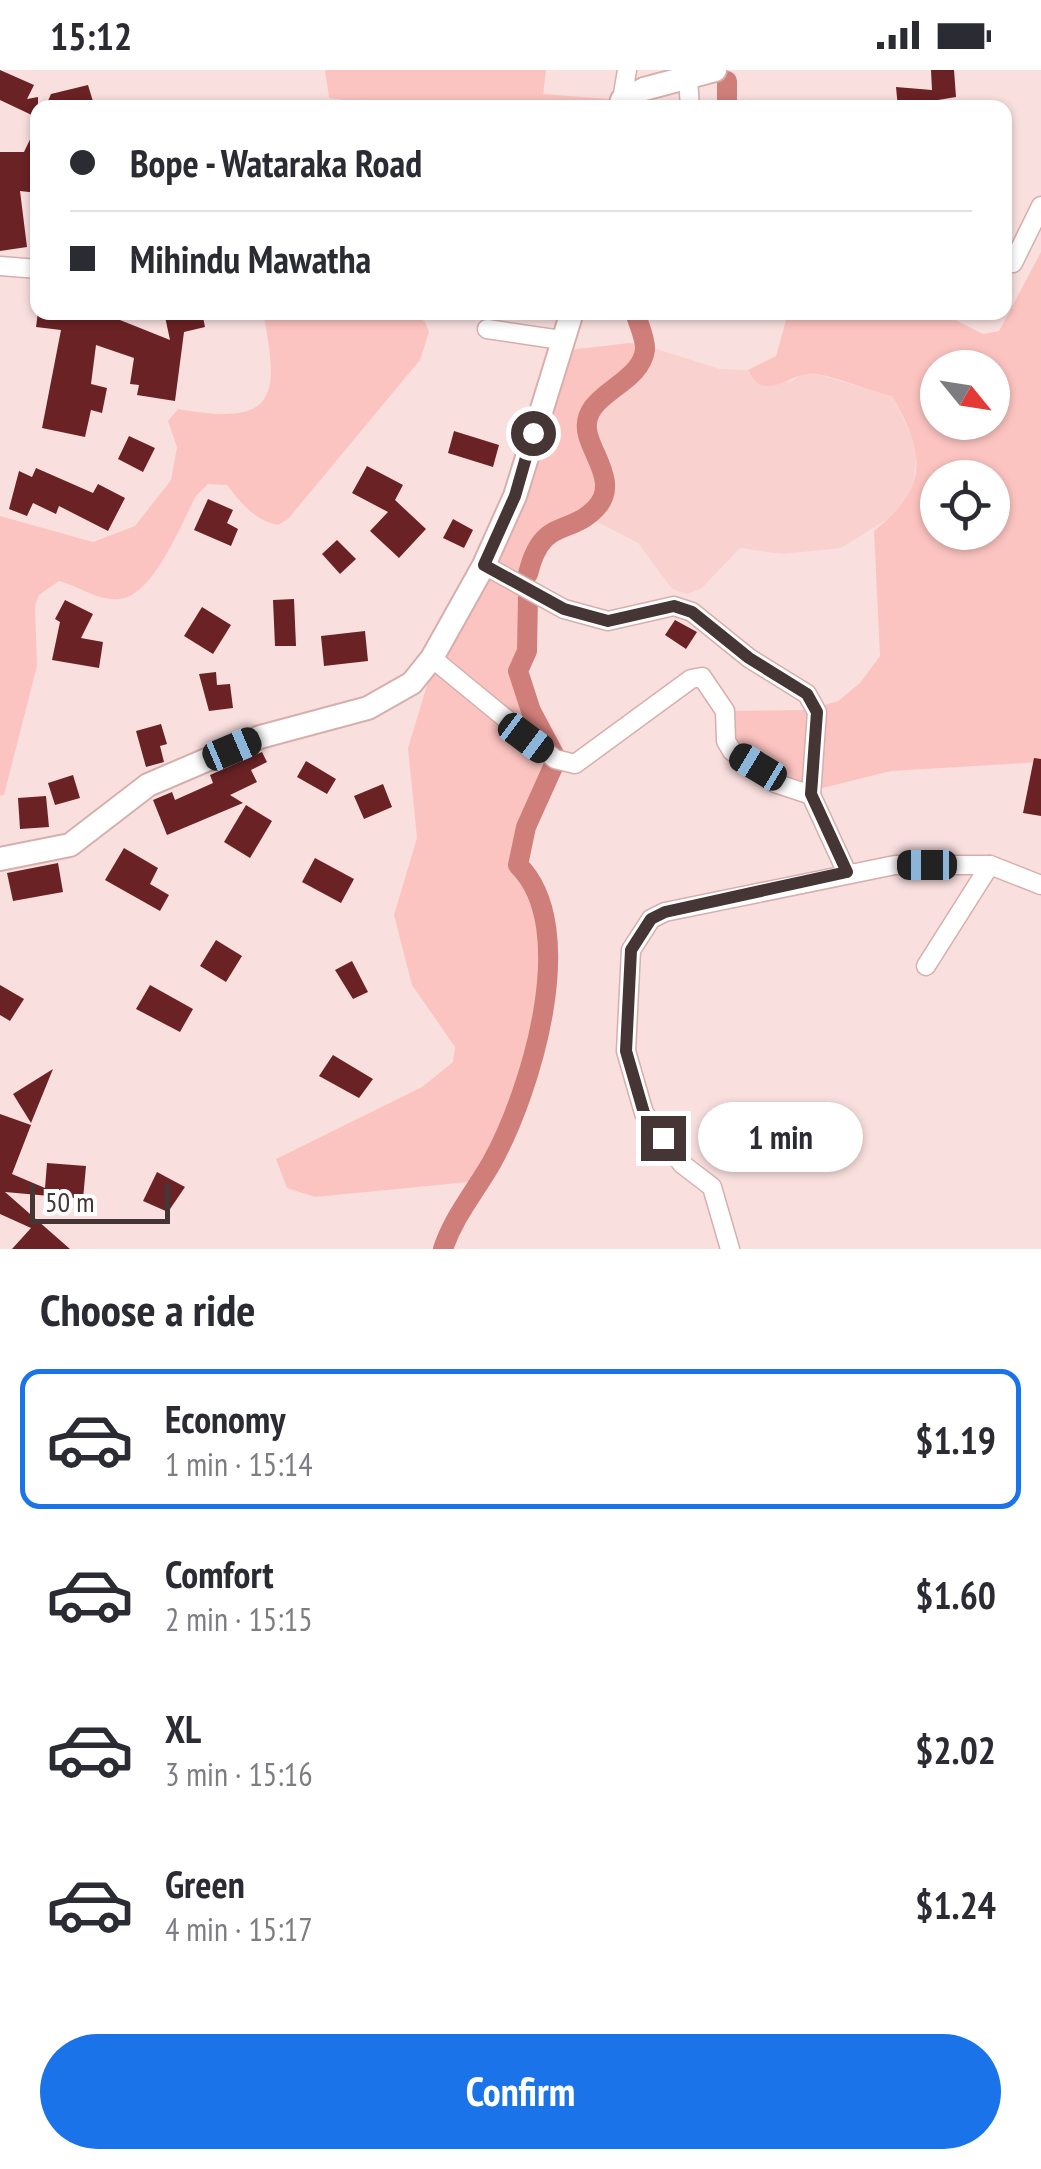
<!DOCTYPE html>
<html lang="en">
<head>
<meta charset="utf-8">
<style>
	body { margin:0; font-family:"PT Sans Narrow",sans-serif; background:#f7f7f7; color:#2b2b33; height:100vh; display:flex; flex-direction:column; font-size:38px; white-space:nowrap }
	* { box-sizing:border-box; margin:0 }
	p { font-size:32px; color:#7c7c81 }
	.icon { flex:none; width:55px; height:55px; fill:none; stroke:currentColor; stroke-width:2; stroke-linecap:round; stroke-linejoin:round }
	.map { position:relative; height:1179px; overflow:hidden }
	.drawer { display:flex; flex-direction:column; background:#fff; flex:1 }
	.drawer>* { flex:none }
	.hud { position:absolute; left:30px; top:30px; width:982px; height:220px; border-radius:20px; box-shadow:0 2px 8px #0004; display:grid; align-content:center; height:220px; padding:0 40px; background:#fff }
	.needle { width:65px; rotate:120deg }
	.buttons { position:absolute; left:920px; top:280px; display:grid; gap:20px }
	.buttons a { display:grid; place-items:center; width:90px; height:90px; border-radius:50%; background:#fff; box-shadow:0 2px 8px #0004; font-size:50px }
	.scale { position:absolute; left:30px; bottom:25px; width:140px; box-sizing:border-box; padding-left:10px; border:5px solid #453534; border-top:0; font-size:28px; line-height:35px; white-space:nowrap; color:#453534; -webkit-text-stroke:8px #fff; paint-order:stroke }
	.end { position:absolute; width:45px; height:45px; margin:-22px; border:12px solid #453534; background:#fff; box-shadow:0 0 0 5px #fff }
	.from { border-radius:50% }
	.bubble { position:absolute; height:70px; border-radius:35px; background:#fff; box-shadow:0 2px 8px #0004; font-size:32px; font-weight:600; line-height:70px; text-align:center }
	.car { position:absolute; width:30px; height:60px; margin:-30px -15px; border-radius:12px; box-shadow:0 0 8px 2px #0007; background:linear-gradient(#222 24%,#8ab4d8 0 40%,#222 0 76%,#8ab4d8 0 86%,#222 0) }
	.hud b { display:flex; align-items:center; gap:35px; height:95px; font-size:38px }
	.hud b+b { border-top:2px solid #e1e1e2 }
	.hud i { width:25px; height:25px; background:#2b2b33 }
	ul { padding:0; list-style:none }
	li { display:flex; align-items:center; gap:30px; height:140px; margin:0 20px 15px; padding:0 20px; border:5px solid transparent; border-radius:20px }
	li div { flex:1 }
	li b { display:block; font-size:38px }
	li em { font-style:normal; font-weight:600 }
	li.current { border-color:#1a73e8 }
	li>.icon { width:90px; height:90px; stroke-width:1.5 }
	h2 { padding:0 40px; font-size:45px; line-height:120px }
	.cta { display:flex; gap:20px; margin-top:auto; padding:20px 40px }
	.cta a { flex:1; height:115px; border-radius:60px; background:#1a73e8; color:#fff; font-size:40px; font-weight:600; line-height:115px; text-align:center }
	.status { display:flex; justify-content:space-between; align-items:center; height:70px; padding:0 50px; background:#fff; direction:ltr }
	.status svg { height:28px; fill:currentColor }
	.map>svg:first-child { display:block }
	.built { fill:#f9d2cf }
	.green { fill:#fcc4c0; fill-rule:evenodd }
	.lines { fill:none; stroke-linecap:round; stroke-linejoin:round }
	.canal { stroke:#d07e7a; stroke-width:20 }
	.building { fill:#6a2224 }
	.minor-casing { stroke:#d6afac; stroke-width:21 }
	.tertiary-casing { stroke:#d6afac; stroke-width:26 }
	.minor { stroke:#fff; stroke-width:18 }
	.tertiary { stroke:#fff; stroke-width:22 }
	.route { stroke:#453534; stroke-width:12 }
</style>
</head>
<body>
<div class="status"><b>15:12</b><svg viewBox="0 0 49 12"><path d="M0 12V9h3v3zM5 12V6h3v6zM10 12V3h3v9zM15 12V0h3v12zM26 1h20v11H26zM47 4h2v5h-2z"/></svg></div>
<div class="map">
<svg width="1041" height="1179" viewBox="0 0 1041 1179">
	<rect width="100%" height="100%" fill="#f9e0df"/>
	<path class="built" d="M 644,275 L 720,299 L 748,300 L 750,305 L 791,312 L 801,304 L 813,303 L 892,326 L 917,377 L 913,418 L 897,443 L 841,478 L 782,484 L 740,478 L 702,518 L 687,524 L 672,519 L 638,473 L 584,445 L 597,437 L 605,405 L 588,365 L 587,349 L 610,320 L 633,303 Z"/>
	<g class="green">
		<path d="M 325,0 L 546,0 L 543,24 L 622,30 L 620,38 L 401,37 L 329,28 Z"/>
		<path d="M 1041,182 L 1041,692 L 891,701 L 807,722 L 732,681 L 725,641 L 808,640 L 838,631 L 860,613 L 880,586 L 874,461 C 930,417 925,383 892,326 C 866,320 841,308 816,304 C 791,299 766,337 748,300 L 776,286 L 788,243 L 942,243 L 983,264 L 999,261 ZM 938,298 L 992,298 L 992,352 L 938,352 ZM 938,408 L 992,408 L 992,462 L 938,462 Z"/>
		<path d="M 263,243 L 412,243 L 425,252 L 429,262 L 420,290 L 288,449 L 278,455 C 254,450 241,433 227,415 L 208,414 L 196,426 C 181,454 153,527 119,529 C 97,531 79,516 59,511 L 39,525 L 35,536 L 37,596 L 4,725 L 0,726 L 0,446 L 93,472 L 135,456 L 171,410 L 177,377 L 168,351 L 178,339 C 274,356 281,331 263,243 Z"/>
		<path d="M 629,273 L 644,275 C 641,311 599,315 588,347 C 578,376 616,393 597,437 L 542,470 L 533,483 L 530,501 L 535,545 L 518,602 L 531,641 L 557,687 L 526,757 L 518,795 L 530,807 L 547,854 L 551,886 L 524,1016 L 479,1111 L 315,1127 L 287,1118 L 276,1089 L 422,1017 L 453,992 L 455,977 L 412,915 L 394,845 L 417,768 L 408,678 L 435,589 L 483,509 L 560,281 Z"/>
	</g>
	<g class="lines">
		<g class="canal">
			<path d="M 727,38 L 727,11"/>
			<path d="M 528,504 C 542,446 569,467 596,438 C 618,415 594,388 588,365 C 577,324 640,317 645,280 C 646,269 638,253 635,242"/>
			<path d="M 528,527 L 527,581 L 518,601 L 531,641 L 555,686"/>
			<path d="M 443,1179 C 454,1146 475,1122 492,1092 C 530,1023 582,858 518,795 L 526,757 L 553,697"/>
		</g>
	</g>
	<g class="building">
		<path d="M 0,0 L 34,15 L 27,29 L 38,27 L 38,48 L 0,30 Z"/>
		<path d="M 931,0 L 954,0 L 956,27 L 926,32 L 927,38 L 898,38 L 896,17 L 932,20 Z"/>
		<path d="M 88,15 L 95,38 L 45,38 L 51,24 Z"/>
		<path d="M 38,53 L 38,123 L 20,121 L 27,177 L 0,181 L 0,82 L 24,82 Z"/>
		<path d="M 38,242 L 100,242 L 170,270 L 164,242 L 202,242 L 205,257 L 184,262 L 175,331 L 137,325 L 139,315 L 130,314 L 134,288 L 96,275 L 91,314 L 107,318 L 102,343 L 91,340 L 85,367 L 42,358 L 61,260 L 36,257 Z"/>
		<path d="M 454,361 L 499,375 L 493,397 L 448,383 Z"/>
		<path d="M 129,366 L 155,378 L 143,402 L 118,389 Z"/>
		<path d="M 367,396 L 403,415 L 395,430 L 426,459 L 399,488 L 370,461 L 388,442 L 352,423 Z"/>
		<path d="M 36,398 L 93,423 L 98,414 L 125,428 L 108,461 L 59,436 L 56,444 L 33,433 L 27,446 L 9,439 L 19,401 L 32,407 Z"/>
		<path d="M 208,429 L 233,440 L 227,453 L 238,459 L 231,476 L 194,460 Z"/>
		<path d="M 453,449 L 473,460 L 464,478 L 443,468 Z"/>
		<path d="M 337,470 L 356,489 L 340,504 L 322,484 Z"/>
		<path d="M 294,529 L 296,576 L 275,576 L 273,530 Z"/>
		<path d="M 65,530 L 93,544 L 81,568 L 103,572 L 99,598 L 52,590 L 60,552 L 55,549 Z"/>
		<path d="M 202,537 L 231,555 L 213,584 L 184,566 Z"/>
		<path d="M 675,550 L 697,562 L 686,579 L 665,565 Z"/>
		<path d="M 365,561 L 368,591 L 324,596 L 321,566 Z"/>
		<path d="M 216,602 L 217,615 L 230,614 L 233,638 L 209,641 L 199,604 Z"/>
		<path d="M 161,654 L 167,674 L 160,676 L 164,692 L 146,697 L 136,661 Z"/>
		<path d="M 262,682 L 267,692 L 251,700 L 257,712 L 230,725 L 243,733 L 167,765 L 153,730 L 172,722 L 175,730 L 213,713 L 210,705 Z"/>
		<path d="M 1034,688 L 1041,689 L 1041,746 L 1023,743 Z"/>
		<path d="M 306,691 L 336,709 L 327,724 L 297,707 Z"/>
		<path d="M 73,705 L 80,728 L 55,735 L 48,713 Z"/>
		<path d="M 383,714 L 392,737 L 364,749 L 354,726 Z"/>
		<path d="M 46,726 L 49,757 L 20,759 L 18,728 Z"/>
		<path d="M 246,735 L 272,751 L 250,788 L 224,772 Z"/>
		<path d="M 124,778 L 158,798 L 150,814 L 169,825 L 160,841 L 105,810 Z"/>
		<path d="M 315,788 L 354,809 L 341,833 L 302,812 Z"/>
		<path d="M 58,793 L 63,822 L 13,831 L 7,803 Z"/>
		<path d="M 216,870 L 242,886 L 226,912 L 200,896 Z"/>
		<path d="M 352,891 L 368,922 L 353,929 L 335,900 Z"/>
		<path d="M 0,915 L 24,929 L 10,951 L 0,945 Z"/>
		<path d="M 150,915 L 193,939 L 180,962 L 136,939 Z"/>
		<path d="M 333,985 L 373,1009 L 359,1028 L 319,1006 Z"/>
		<path d="M 53,999 L 31,1053 L 13,1024 Z"/>
		<path d="M 0,1044 L 31,1055 L 12,1104 L 45,1118 L 47,1093 L 86,1096 L 83,1129 L 5,1122 L 70,1179 L 12,1179 L 31,1158 L 0,1144 Z"/>
		<path d="M 157,1102 L 185,1117 L 168,1142 L 143,1131 Z"/>
	</g>
	<g class="lines">
		<g class="minor-casing">
			<g id="minor">
				<path d="M 688,7 L 690,38"/>
				<path d="M 622,30 L 627,0"/>
				<path d="M 1013,193 L 1041,136"/>
				<path d="M 0,196 L 38,199"/>
				<path d="M 487,259 L 561,270"/>
				<path d="M 484,495 L 564,539 L 608,551 L 674,536 L 692,542 L 749,588 L 807,624 L 817,642 L 811,725"/>
				<path d="M 432,588 L 555,689 L 575,694 L 691,609 L 702,607 L 725,641 L 726,671 L 732,681 L 775,713 L 811,725 L 847,803"/>
				<path d="M 926,896 L 990,795"/>
				<path d="M 730,1179 L 712,1117 L 682,1094 L 644,1043 L 626,981 L 631,880 L 651,849 L 665,842 L 895,795 L 990,795 L 1041,815"/>
			</g>
		</g>
		<g class="tertiary-casing">
			<g id="tertiary">
				<path d="M 620,38 L 622,30 L 644,19 L 715,0"/>
				<path d="M 0,789 L 70,775 L 148,715 L 260,667 L 368,638 L 412,613 L 432,588 L 484,495 L 515,426 L 572,242"/>
			</g>
		</g>
		<use href="#minor" class="minor"/>
		<use href="#tertiary" class="tertiary"/>
	</g>
	<g class="lines">
		<path class="route" d="M 533,363 L 515,426 L 484,495 L 564,539 L 608,551 L 674,536 L 692,542 L 749,588 L 807,624 L 817,642 L 811,724 L 847,802 L 665,842 L 651,849 L 631,880 L 626,981 L 644,1043 L 663,1068"/>
	</g>
</svg>
<div class="buttons">
<a><svg class="needle" viewBox="-14 -14 28 28"><path d="M0-13l5 13h-10z" fill="#e53935"/><path d="M0 13l5-13h-10z" fill="#7c7c81"/></svg></a>
<a><svg class="icon" aria-label="locate" viewBox="0 0 24 24"><circle cx="12" cy="12" r="6"/><path d="M12 2v4M12 18v4M2 12h4M18 12h4"/></svg></a>
</div>
<div class="scale">50 m</div>
<i class="end from" style="left:533px;top:363px"></i>
<i class="end" style="left:663px;top:1068px"></i>
<div class="bubble" style="left:698px;top:1032px;width:165px">1 min</div>
<i class="car" style="left:526px;top:668px;rotate:127deg"></i>
<i class="car" style="left:232px;top:679px;rotate:67deg"></i>
<i class="car" style="left:758px;top:697px;rotate:301deg"></i>
<i class="car" style="left:927px;top:795px;rotate:270deg"></i>
<div class="hud">
<b><i class="from"></i>Bope - Wataraka Road</b>
<b><i></i>Mihindu Mawatha</b>
</div>
</div>
<section class="drawer">
<h2>Choose a ride</h2>
<ul>
<li class="current"><svg class="icon" aria-label="car" viewBox="0 0 24 24"><path d="M5 17H2v-5l4-1 3-4h7l3 4 3 1v5h-3M9 17h6M6 11h13"/><circle cx="7" cy="17" r="2"/><circle cx="17" cy="17" r="2"/></svg><div><b>Economy</b><p>1 min · 15:14</p></div><em>$1.19</em></li>
<li><svg class="icon" aria-label="car" viewBox="0 0 24 24"><path d="M5 17H2v-5l4-1 3-4h7l3 4 3 1v5h-3M9 17h6M6 11h13"/><circle cx="7" cy="17" r="2"/><circle cx="17" cy="17" r="2"/></svg><div><b>Comfort</b><p>2 min · 15:15</p></div><em>$1.60</em></li>
<li><svg class="icon" aria-label="car" viewBox="0 0 24 24"><path d="M5 17H2v-5l4-1 3-4h7l3 4 3 1v5h-3M9 17h6M6 11h13"/><circle cx="7" cy="17" r="2"/><circle cx="17" cy="17" r="2"/></svg><div><b>XL</b><p>3 min · 15:16</p></div><em>$2.02</em></li>
<li><svg class="icon" aria-label="car" viewBox="0 0 24 24"><path d="M5 17H2v-5l4-1 3-4h7l3 4 3 1v5h-3M9 17h6M6 11h13"/><circle cx="7" cy="17" r="2"/><circle cx="17" cy="17" r="2"/></svg><div><b>Green</b><p>4 min · 15:17</p></div><em>$1.24</em></li>
</ul>
<div class="cta"><a>Confirm</a></div>
</section>
</body>
</html>
